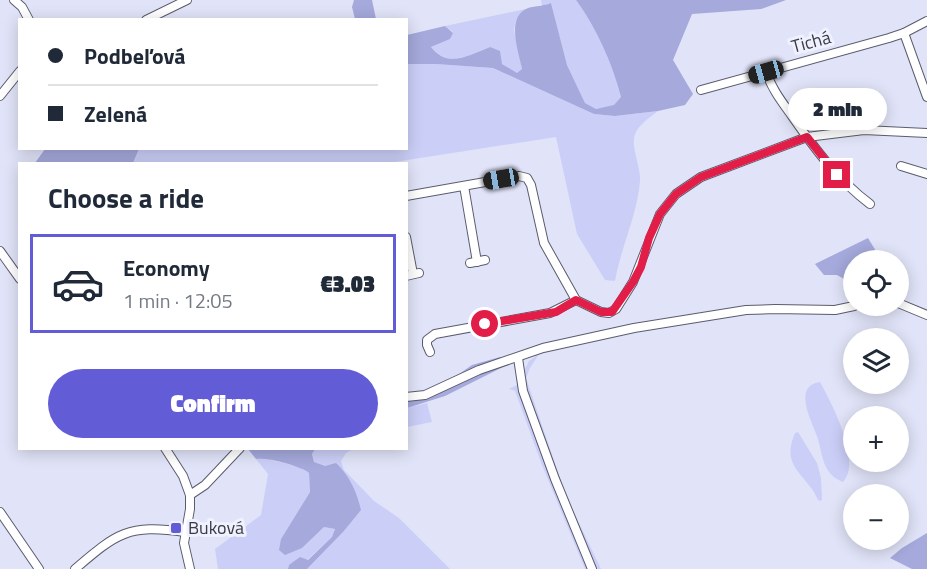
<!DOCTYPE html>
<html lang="en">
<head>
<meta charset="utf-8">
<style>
	body { margin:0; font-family:"Titillium Web",sans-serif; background:#f6f6f7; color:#1f2937; height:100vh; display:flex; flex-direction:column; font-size:22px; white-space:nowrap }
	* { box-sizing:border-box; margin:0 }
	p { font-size:20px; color:#747a83 }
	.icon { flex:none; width:33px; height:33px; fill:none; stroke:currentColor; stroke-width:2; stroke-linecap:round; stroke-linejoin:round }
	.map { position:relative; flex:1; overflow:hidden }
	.drawer { position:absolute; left:18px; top:162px; width:390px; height:288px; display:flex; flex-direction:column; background:#fff; border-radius:0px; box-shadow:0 3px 15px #0003 }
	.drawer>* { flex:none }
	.banner { position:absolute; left:18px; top:18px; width:390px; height:132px; border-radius:0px; box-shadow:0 3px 15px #0003; display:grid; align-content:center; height:132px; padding:0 30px; background:#fff }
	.fabs { position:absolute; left:843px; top:250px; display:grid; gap:12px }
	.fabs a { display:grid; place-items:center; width:66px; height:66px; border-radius:50%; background:#fff; box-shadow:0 3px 15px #0003; font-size:30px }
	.end { position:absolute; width:27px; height:27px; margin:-14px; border:8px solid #e11d48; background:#fff; box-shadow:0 0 0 3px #fff }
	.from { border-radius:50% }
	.bubble { position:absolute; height:42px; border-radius:21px; background:#fff; box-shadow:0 3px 15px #0003; font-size:20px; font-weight:800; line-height:42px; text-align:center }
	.car { position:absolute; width:18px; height:36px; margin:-18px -9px; border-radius:8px; box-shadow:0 0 4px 2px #0007; background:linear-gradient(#222 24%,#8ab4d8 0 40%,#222 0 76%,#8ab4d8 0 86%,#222 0) }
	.banner b { display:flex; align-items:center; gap:21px; height:57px; font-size:22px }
	.banner b+b { border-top:2px solid #e0e1e3 }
	.banner i { width:15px; height:15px; background:#1f2937 }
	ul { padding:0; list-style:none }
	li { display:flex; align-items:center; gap:18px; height:99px; margin:0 12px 9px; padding:0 18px; border:3px solid transparent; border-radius:0px }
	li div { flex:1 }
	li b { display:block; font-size:22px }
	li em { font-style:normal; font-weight:800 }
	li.selected { border-color:#625dd6 }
	li>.icon { width:54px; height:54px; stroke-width:1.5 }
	h2 { padding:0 30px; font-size:27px; line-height:72px }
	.button { display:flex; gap:12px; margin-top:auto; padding:12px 30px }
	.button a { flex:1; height:69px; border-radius:36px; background:#625dd6; color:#fff; font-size:24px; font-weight:800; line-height:69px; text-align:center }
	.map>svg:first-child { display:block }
	.green { fill:#cbcff7 }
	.forest { fill:#a5a9db }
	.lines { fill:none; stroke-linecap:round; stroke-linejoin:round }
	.street-casing { stroke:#5a5c6d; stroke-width:10 }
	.street { stroke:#fff; stroke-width:8 }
	.route { stroke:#e11d48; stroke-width:8 }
	.poi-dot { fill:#625dd6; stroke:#f0f1fe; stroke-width:2 }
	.labels { text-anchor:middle; stroke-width:6; stroke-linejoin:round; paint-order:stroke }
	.street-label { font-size:18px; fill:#3a3b43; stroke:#f0f1fe }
	.poi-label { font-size:18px; fill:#3a3b43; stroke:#f0f1fe; text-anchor:start }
</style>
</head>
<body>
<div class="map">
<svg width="927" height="569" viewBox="0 0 927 569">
	<rect width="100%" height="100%" fill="#e1e3f8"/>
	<g class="green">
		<path d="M 541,0 L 576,0 C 597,29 612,63 621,97 L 614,106 L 596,109 L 585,103 L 567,65 L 551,3 L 542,6 Z"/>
		<path d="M 526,9 L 516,20 L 514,30 L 522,69 L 517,74 L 502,64 L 490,47 C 468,55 449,69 431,47 L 450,39 L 453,32 L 445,26 Z"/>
		<path d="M 407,64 L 436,64 L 493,68 L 594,114 L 615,116 L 658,111 C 649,118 635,127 634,139 C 632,149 641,168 640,181 C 637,216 621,247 615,281 L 605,280 L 577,234 L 556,137 L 388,163 L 133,164 L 139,149 L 406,148 Z"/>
		<path d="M 539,354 L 530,368 L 526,378 L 566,496 L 601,569 L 585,569 L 542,465 L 515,391 L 509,389 L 517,385 L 529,361 Z"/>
		<path d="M 820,382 C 831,402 863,462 843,482 C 822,474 823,455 817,436 C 812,421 792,386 820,382 Z"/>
		<path d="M 427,403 L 432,422 L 407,427 L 407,408 Z"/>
		<path d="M 798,432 L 817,463 L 821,478 L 822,500 L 819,501 C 816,497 815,493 812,489 C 797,469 783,461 795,433 Z"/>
		<path d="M 315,448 L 353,449 L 346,453 L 341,461 L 344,470 L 374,501 L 399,518 L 450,569 L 307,569 L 343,532 L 325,467 L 314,462 L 312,454 Z"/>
		<path d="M 264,458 C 279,463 297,464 309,473 L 310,492 L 281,539 L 302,548 L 324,527 L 335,529 L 332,537 L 307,560 L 289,565 L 288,569 L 218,569 L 215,549 L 261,515 L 268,474 L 256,459 Z"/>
	</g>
	<g class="forest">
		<path d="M 354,0 L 372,0 L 376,19 L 355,19 L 352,7 Z"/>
		<path d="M 576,0 L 786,0 L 761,9 L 692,14 L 673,60 L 693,94 L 685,105 L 658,111 L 615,116 L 594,114 L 493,68 L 436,64 L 407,64 L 407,35 L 445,26 L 453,33 L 450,39 L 431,47 C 448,69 469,55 490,47 L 500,51 L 502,64 L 517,73 L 522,69 C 519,52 505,17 528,8 C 536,6 544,6 551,3 L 567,65 L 585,103 L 596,109 L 614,105 L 621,97 C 612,63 597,29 576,0 Z"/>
		<path d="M 45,149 L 45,148 L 139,149 L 133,163 L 35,163 Z"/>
		<path d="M 868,238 L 882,261 L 854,261 L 853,284 L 837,275 L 824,275 L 815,264 Z"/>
		<path d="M 500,357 L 507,365 L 445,396 L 407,408 L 407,399 L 435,391 L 472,365 Z"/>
		<path d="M 248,449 L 315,449 L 312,454 L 314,462 L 325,466 L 336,463 C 350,476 357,493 361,510 L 343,532 L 307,569 L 288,569 L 289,565 L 300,557 L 308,560 L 332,537 L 335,529 L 324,527 L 302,548 L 285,555 L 279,550 L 281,539 L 310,492 L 309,473 C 301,466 267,457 256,459 Z"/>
		<path d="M 927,533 L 927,569 L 912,569 L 890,558 L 902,548 Z"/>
	</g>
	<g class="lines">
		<g class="street-casing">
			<g id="street">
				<path d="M 14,0 L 22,7 L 29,20"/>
				<path d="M 146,20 L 187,0"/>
				<path d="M 904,33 L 927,97"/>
				<path d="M 766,71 C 771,88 782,102 792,116 C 815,149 838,180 870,204"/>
				<path d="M 701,90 L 889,38 L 904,33 L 927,21"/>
				<path d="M 0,96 L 20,71"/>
				<path d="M 901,166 L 927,174"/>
				<path d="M 464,186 L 477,262"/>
				<path d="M 406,196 L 519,176 L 527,178 L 531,185 L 544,243 L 576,300 L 601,312 L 609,313 L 616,309 L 633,282 L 660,214 L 676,194 L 701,177 L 807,137 L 864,130 L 927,133"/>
				<path d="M 406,237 L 413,274"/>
				<path d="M 0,251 L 20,279"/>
				<path d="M 470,263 L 485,260"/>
				<path d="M 406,276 L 419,273"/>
				<path d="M 898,303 L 927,315"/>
				<path d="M 430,352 L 427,345 L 427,340 L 435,334 L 550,313 L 576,300"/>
				<path d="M 518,358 L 523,391 L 555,479 L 592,569"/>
				<path d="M 406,397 L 425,395 L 479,370 L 543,348 L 634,328 L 746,310 L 775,309 L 835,310 L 854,306"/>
				<path d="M 165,448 L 183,476 L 190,495 L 190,509 L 184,543 L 190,569"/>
				<path d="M 190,495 L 205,485 L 240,448"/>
				<path d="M 0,512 L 39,569"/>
				<path d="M 75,569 C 117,533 128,524 185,532"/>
			</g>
		</g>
		<use href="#street" class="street"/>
	</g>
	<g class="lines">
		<path class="route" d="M 485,324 L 556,312 L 576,300 L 601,312 L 612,312 L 633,282 L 641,267 L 649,238 L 660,214 L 676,194 L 701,177 L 807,137 L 837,175"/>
	</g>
	<rect class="poi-dot" x="170" y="522" width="12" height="12" rx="3"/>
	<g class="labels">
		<g class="street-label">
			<text transform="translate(811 42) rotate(-15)" y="6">Tichá</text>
		</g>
		<g class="poi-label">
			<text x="188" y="534">Buková</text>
		</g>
	</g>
</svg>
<div class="fabs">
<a><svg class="icon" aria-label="locate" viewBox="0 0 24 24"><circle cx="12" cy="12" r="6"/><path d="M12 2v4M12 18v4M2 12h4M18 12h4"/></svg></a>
<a><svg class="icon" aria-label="layers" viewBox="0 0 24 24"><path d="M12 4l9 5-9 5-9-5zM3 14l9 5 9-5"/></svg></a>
<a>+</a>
<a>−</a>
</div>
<i class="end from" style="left:485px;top:324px"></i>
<i class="end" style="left:837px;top:175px"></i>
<div class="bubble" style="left:788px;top:88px;width:99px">2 min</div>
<i class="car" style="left:766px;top:72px;rotate:254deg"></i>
<i class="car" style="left:501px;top:179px;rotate:260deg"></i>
<div class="banner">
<b><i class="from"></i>Podbeľová</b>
<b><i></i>Zelená</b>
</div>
<section class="drawer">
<h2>Choose a ride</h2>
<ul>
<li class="selected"><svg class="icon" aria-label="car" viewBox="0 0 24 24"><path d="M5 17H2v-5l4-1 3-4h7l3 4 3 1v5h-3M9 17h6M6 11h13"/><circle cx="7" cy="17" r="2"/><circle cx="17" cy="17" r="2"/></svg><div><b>Economy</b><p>1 min · 12:05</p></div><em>€3.03</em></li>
</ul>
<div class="button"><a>Confirm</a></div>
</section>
</div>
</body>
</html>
